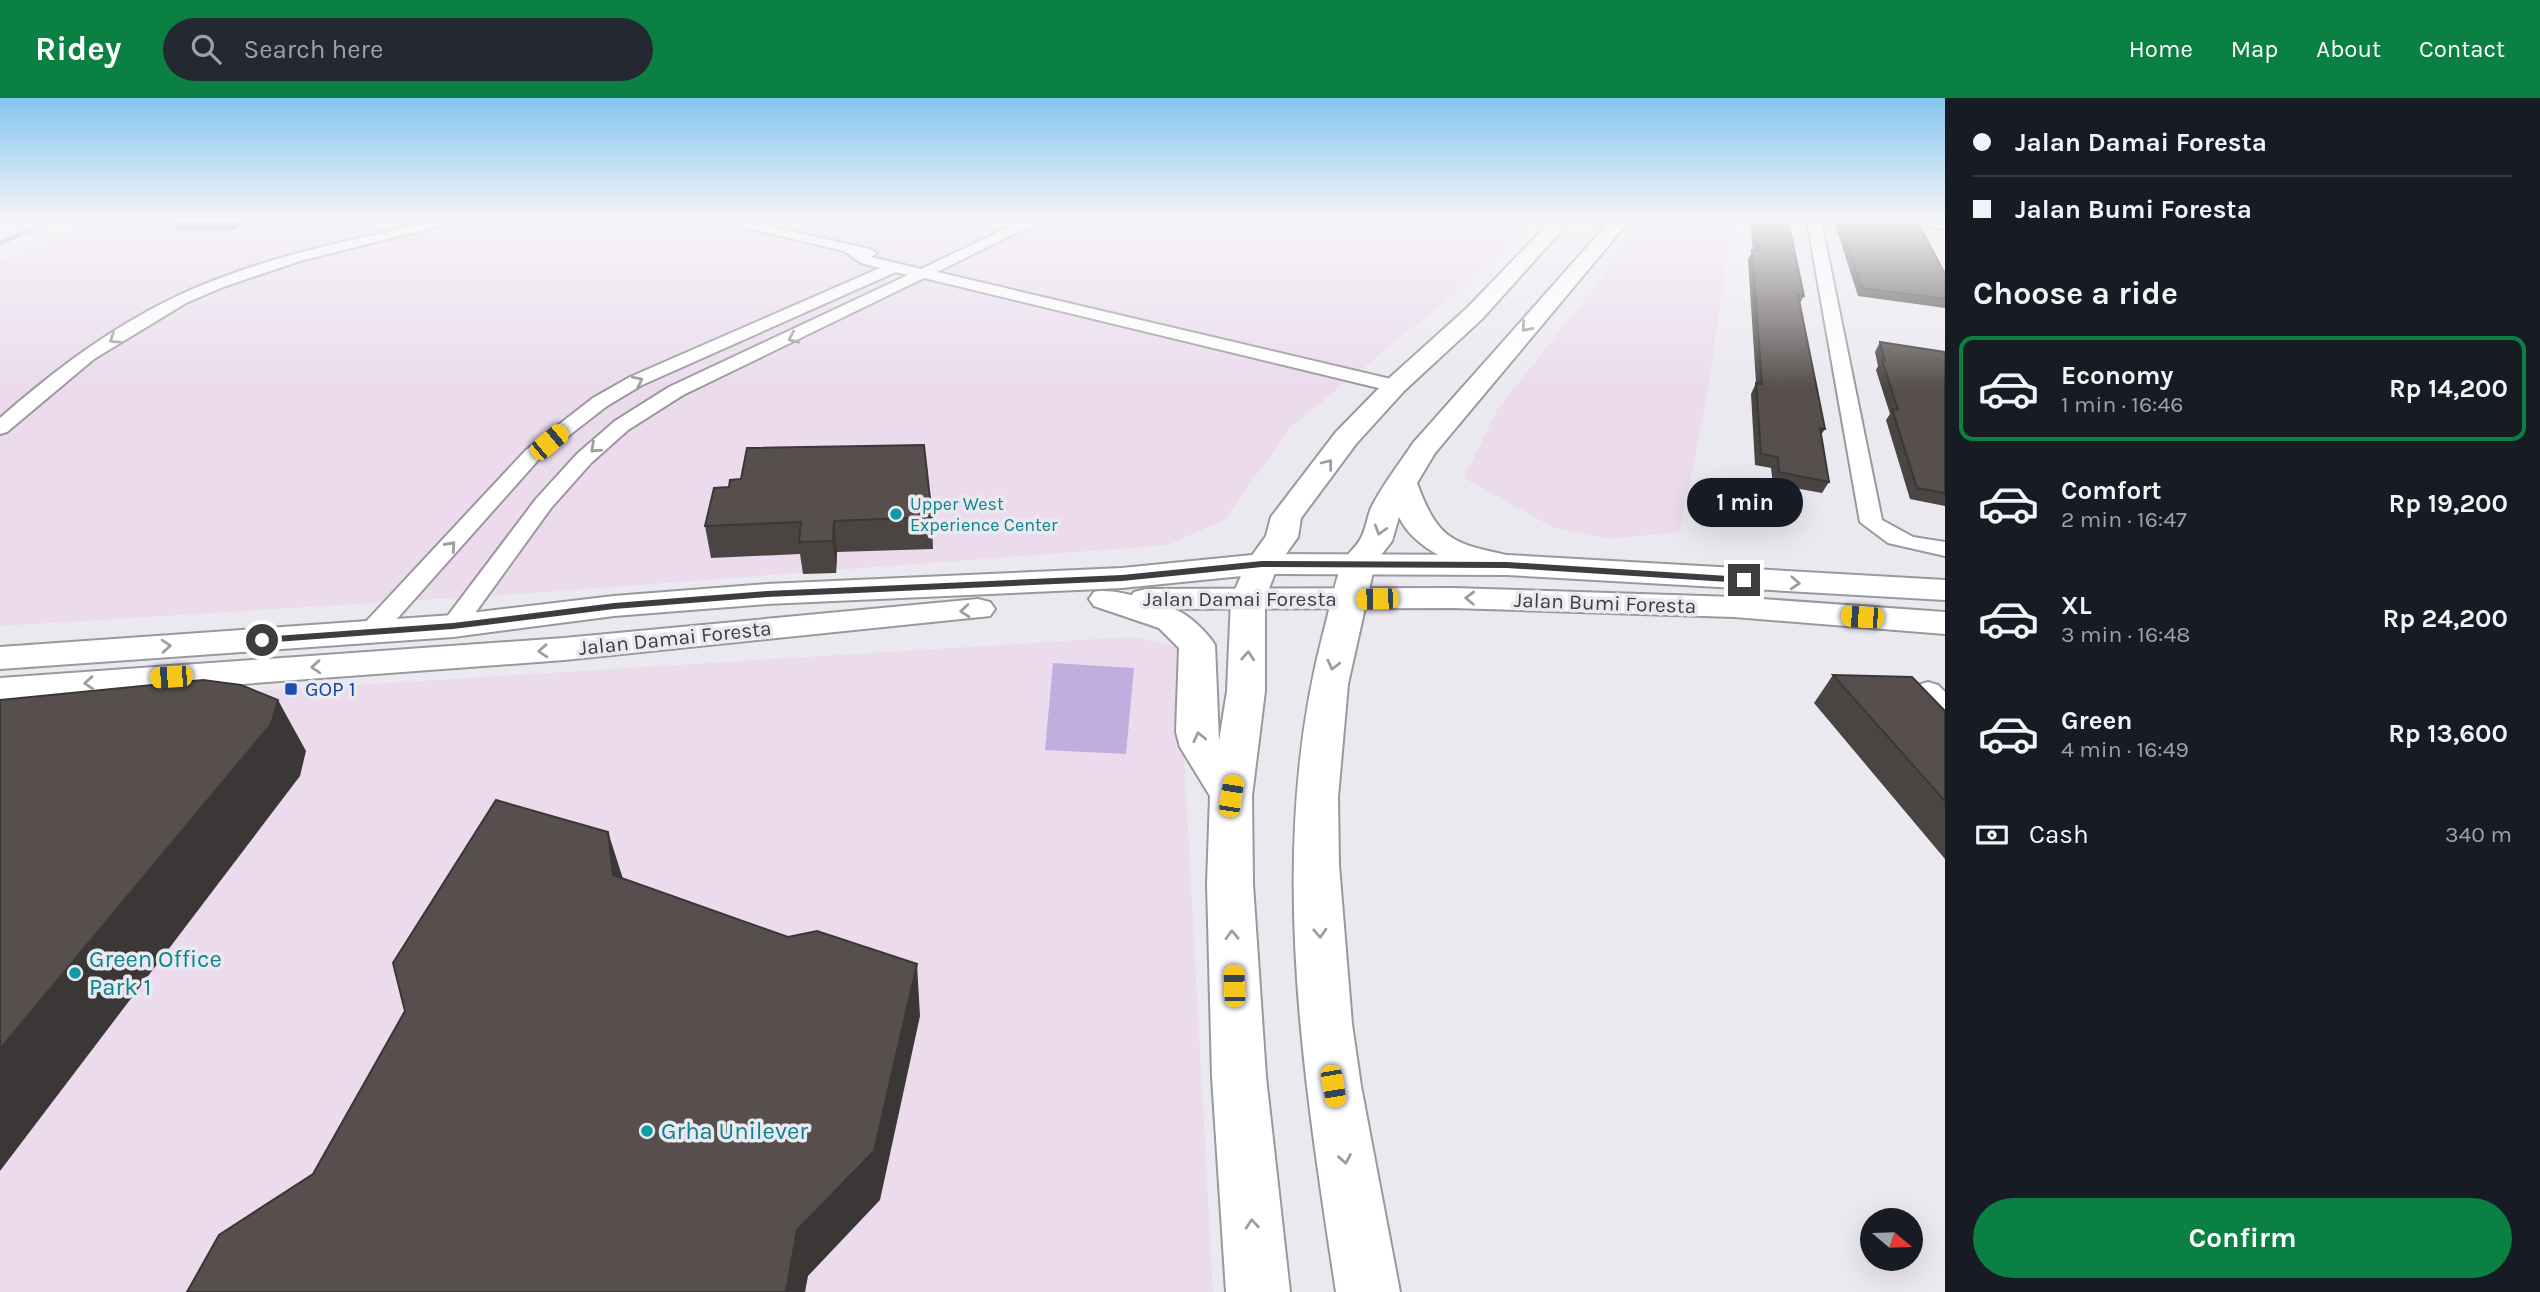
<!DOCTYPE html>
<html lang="en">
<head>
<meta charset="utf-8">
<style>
	body { margin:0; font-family:Karla,sans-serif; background:#242831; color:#f1f3f6; height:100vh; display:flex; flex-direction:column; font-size:26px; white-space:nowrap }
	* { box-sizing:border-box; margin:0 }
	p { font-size:23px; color:#9ea1a6 }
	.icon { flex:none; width:38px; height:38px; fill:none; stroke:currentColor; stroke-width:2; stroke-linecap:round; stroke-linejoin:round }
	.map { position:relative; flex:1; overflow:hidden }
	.details { display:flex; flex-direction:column; background:#171b24; width:595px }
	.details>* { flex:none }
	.top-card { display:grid; align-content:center; height:154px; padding:0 28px; background:#171b24 }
	.needle { width:46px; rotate:109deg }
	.fabs { position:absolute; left:1860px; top:1110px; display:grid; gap:14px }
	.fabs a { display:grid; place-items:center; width:63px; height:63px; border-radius:50%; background:#171b24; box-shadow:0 7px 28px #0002; font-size:35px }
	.end { position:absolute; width:32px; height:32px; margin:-16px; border:9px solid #3d3c3f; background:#fff; box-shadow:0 0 0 4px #fff }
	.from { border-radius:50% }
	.bubble { position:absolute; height:49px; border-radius:24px; background:#171b24; box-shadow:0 7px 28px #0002; font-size:23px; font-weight:700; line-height:49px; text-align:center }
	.car { position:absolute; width:21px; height:42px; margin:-21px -10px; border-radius:9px; box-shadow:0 0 5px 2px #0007; background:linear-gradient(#f5c518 24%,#345 0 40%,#f5c518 0 76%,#345 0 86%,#f5c518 0) }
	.top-card b { display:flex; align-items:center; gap:24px; height:66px; font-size:26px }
	.top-card b+b { border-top:2px solid #363941 }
	.top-card i { width:18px; height:18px; background:#f1f3f6 }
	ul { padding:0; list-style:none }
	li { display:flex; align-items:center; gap:21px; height:105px; margin:0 14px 10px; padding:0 14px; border:4px solid transparent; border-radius:14px }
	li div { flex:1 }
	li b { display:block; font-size:26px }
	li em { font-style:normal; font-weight:700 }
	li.selected { border-color:#0b8043 }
	li>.icon { width:63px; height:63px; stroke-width:1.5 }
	h2 { padding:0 28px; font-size:32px; line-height:84px }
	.pay { display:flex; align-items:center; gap:18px; height:77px; padding:0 28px; font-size:26px }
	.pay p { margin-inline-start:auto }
	.action { display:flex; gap:14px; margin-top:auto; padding:14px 28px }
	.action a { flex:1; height:80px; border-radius:42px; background:#0b8043; color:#fff; font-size:28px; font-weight:700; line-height:80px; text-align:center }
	header { display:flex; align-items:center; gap:42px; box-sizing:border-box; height:98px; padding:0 35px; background:#0b8043; color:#fff }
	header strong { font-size:33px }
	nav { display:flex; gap:38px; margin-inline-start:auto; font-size:24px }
	.search { width:490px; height:63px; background:#242831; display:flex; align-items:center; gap:18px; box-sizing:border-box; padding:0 24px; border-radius:38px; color:#9ea1a6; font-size:26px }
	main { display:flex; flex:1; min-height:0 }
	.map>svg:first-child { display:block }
	.commercial { fill:#ebdbed }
	.green { fill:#c0afde }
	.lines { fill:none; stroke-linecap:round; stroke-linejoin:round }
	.stream { stroke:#77aec1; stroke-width:5 }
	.street-casing { stroke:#9a989e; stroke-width:4 }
	.secondary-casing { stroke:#9a989e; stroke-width:4 }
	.primary-casing { stroke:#9a989e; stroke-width:4 }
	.street { fill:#fff; fill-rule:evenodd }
	.secondary { fill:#fff; fill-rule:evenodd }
	.primary { fill:#fff; fill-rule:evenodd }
	.wall { fill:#4a4443 }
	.shaded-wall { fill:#3c3737 }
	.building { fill:#564f4e; stroke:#3c3737; stroke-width:2 }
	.oneway { stroke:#9e9e9f }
	.route { fill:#3d3c3f }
	.culture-dot { fill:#0f9aa8; stroke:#ebe9f0; stroke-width:2.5 }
	.transit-dot { fill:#1a4fb4; stroke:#ebe9f0; stroke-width:2.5 }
	.labels { text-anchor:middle; stroke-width:7; stroke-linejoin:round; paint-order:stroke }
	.far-culture-label { font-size:18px; fill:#0d838f; stroke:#ebe9f0; text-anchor:start }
	.street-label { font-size:21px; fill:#3d3c3f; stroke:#ebe9f0 }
	.transit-label { font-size:21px; fill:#164399; stroke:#ebe9f0; text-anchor:start }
	.near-culture-label { font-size:24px; fill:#0d838f; stroke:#ebe9f0; text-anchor:start }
</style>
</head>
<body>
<header>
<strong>Ridey</strong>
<div class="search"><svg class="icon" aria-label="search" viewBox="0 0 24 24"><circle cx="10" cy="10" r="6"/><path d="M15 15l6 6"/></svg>Search here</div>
<nav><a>Home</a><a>Map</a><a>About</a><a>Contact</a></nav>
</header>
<main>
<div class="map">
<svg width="1945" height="1194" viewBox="0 0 1945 1194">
	<rect width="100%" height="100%" fill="#ebe9f0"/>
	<g class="commercial">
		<path d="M 94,123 L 1534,123 L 1484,171 L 1291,329 L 1224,422 L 1168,447 L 518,496 L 0,528 L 0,164 Z"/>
		<path d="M 1639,123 L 1732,123 L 1708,292 L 1680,434 L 1609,441 L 1552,429 L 1464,380 L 1497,312 L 1616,162 Z"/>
		<path d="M 1130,539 L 1178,548 L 1213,1194 L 0,1194 L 0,615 L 130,601 Z"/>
	</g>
	<path class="green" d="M 1053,565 L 1134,570 L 1126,656 L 1045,652 Z"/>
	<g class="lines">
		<path class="stream" d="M 0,145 L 50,123"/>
		<g class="street-casing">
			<g id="street">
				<path d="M 435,123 L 460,123 L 300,163 L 223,189 L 186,205 L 94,261 L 7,334 L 0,336 L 0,320 C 54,273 110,230 175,199 C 257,160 347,143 435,123 Z"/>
				<path d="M 720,123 L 745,123 L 870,151 L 877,155 L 871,159 L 921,171 L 1022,123 L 1040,123 L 937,174 L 1395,282 L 1404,288 L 1395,294 L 924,180 L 683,297 L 628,332 L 591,365 L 551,410 L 462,533 L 444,533 L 440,528 L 536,401 L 577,356 L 615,323 L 669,289 L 908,177 L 896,174 L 642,287 L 607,308 L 540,360 L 379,541 L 361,541 L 357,535 L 361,529 L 526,352 L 593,300 L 630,279 L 880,170 L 861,165 L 844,153 Z"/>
				<path d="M 1807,123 L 1821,123 L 1882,422 L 1913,439 L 1945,444 L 1945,458 L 1888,445 L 1860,424 Z"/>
				<path d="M 1904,123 L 1945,123 L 1945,131 L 1911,127 Z"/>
				<path d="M 1928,584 L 1938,587 L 1945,594 L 1945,620 L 1935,618 L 1914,593 L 1918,587 Z"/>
			</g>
		</g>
		<g class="secondary-casing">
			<g id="secondary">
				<path d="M 1262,456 L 1507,457 L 1945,482 L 1945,502 L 1507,477 L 1262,476 L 1122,490 L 767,506 L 614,518 L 453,539 L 0,571 L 0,549 L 453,517 L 614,498 L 767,486 L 1122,470 Z"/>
				<path d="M 1453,490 L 1734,499 L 1945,514 L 1945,536 L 1734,519 L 1453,510 L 1146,511 L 1134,508 L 1129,501 L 1134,494 L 1146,491 Z"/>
				<path d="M 978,501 L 990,504 L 995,511 L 990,518 L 564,562 L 0,604 L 0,580 L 564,540 Z"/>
			</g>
		</g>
		<g class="primary-casing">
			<g id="primary">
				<path d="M 1551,123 L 1570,123 L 1483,220 L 1404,293 L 1356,346 L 1301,420 L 1298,439 L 1278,467 L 1265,501 L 1265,593 L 1252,698 L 1253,786 L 1266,979 L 1290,1194 L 1226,1194 L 1212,979 L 1207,786 L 1210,698 L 1180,649 L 1176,634 L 1179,550 L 1159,530 L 1094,508 L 1089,501 L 1094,494 C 1113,489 1166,505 1184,516 C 1195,523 1208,536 1215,547 L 1219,643 L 1227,593 L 1231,501 L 1246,466 L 1266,438 L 1271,419 L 1336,334 L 1386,283 L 1467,210 Z"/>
				<path d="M 1610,123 L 1629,123 L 1435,355 L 1417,385 C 1440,449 1458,445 1519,460 L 1523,467 L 1519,474 C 1481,483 1415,455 1399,419 L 1392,443 L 1375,465 L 1348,586 L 1338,699 L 1339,767 L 1352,926 L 1361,988 L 1400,1194 L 1336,1194 C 1303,975 1266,750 1324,532 C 1330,510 1334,486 1342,466 C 1346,456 1356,450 1361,440 C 1366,431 1367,420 1371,410 C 1383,386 1398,368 1413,345 Z"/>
			</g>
		</g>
		<use href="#street" class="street"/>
		<use href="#secondary" class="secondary"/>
		<use href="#primary" class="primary"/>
	</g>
	<g class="wall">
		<path d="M 172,123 L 250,123 L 234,132 L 177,132 Z"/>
		<path d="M 1750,123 L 1788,123 L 1804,198 L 1800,205 L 1825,331 L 1821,337 L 1829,384 L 1822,395 L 1773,386 L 1771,370 L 1755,367 L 1751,296 L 1756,285 L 1748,161 L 1753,152 Z"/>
		<path d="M 1834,123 L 1917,123 L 1945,176 L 1945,210 L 1858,198 Z"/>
		<path d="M 1880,244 L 1945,254 L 1945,408 L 1910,401 L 1886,322 L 1890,316 L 1876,272 L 1878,268 L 1875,254 Z"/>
		<path d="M 932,419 L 933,451 L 837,454 L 836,475 L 803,476 L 800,456 L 711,460 L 705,428 Z"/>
		<path d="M 1833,577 L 1945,613 L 1945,761 L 1814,605 Z"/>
	</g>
	<g class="shaded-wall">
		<path d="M 230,123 L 250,123 L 234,132 Z"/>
		<path d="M 834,423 L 837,454 L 836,475 L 833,443 Z"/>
		<path d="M 278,602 L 306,653 L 300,678 L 0,1073 L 0,951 Z"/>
		<path d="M 608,734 L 625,787 L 613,777 Z"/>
		<path d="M 917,866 L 920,918 L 880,1102 L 808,1178 L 805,1194 L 786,1194 L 797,1132 Z"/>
	</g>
	<g class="building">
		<path d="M 1755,123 L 1788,123 L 1804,198 L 1798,197 L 1825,331 L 1820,330 L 1829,384 L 1779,374 L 1778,359 L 1761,356 L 1756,285 L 1762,286 L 1752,152 L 1758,153 Z"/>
		<path d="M 1839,123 L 1917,123 L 1945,176 L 1945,201 L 1862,190 Z"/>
		<path d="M 1880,244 L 1945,254 L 1945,395 L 1917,390 L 1892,311 L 1898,312 L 1882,262 L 1885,263 Z"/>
		<path d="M 924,347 L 932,419 L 834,423 L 833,443 L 799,444 L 801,424 L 705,428 L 714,390 L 729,389 L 730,382 L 741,381 L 747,350 Z"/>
		<path d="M 1833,577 L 1912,579 L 1945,613 L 1945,703 Z"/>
		<path d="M 203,582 L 241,587 L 278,602 L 271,626 L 0,951 L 0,602 Z"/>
		<path d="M 496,702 L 608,734 L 613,777 L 788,839 L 817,833 L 917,866 L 874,1053 L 797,1132 L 786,1194 L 187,1194 L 219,1137 L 313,1076 L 405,913 L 393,865 Z"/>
	</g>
	<defs><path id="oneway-chevron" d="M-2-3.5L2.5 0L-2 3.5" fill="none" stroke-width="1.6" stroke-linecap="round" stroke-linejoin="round" transform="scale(1.75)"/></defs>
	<g class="oneway">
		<use href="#oneway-chevron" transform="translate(1526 229) rotate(131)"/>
		<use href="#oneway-chevron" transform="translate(793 240) rotate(155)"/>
		<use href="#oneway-chevron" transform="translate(114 241) rotate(146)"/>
		<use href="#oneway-chevron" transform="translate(638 283) rotate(-26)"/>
		<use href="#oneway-chevron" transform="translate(595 350) rotate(137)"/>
		<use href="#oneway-chevron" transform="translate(1328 366) rotate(-52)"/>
		<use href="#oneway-chevron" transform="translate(1380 432) rotate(107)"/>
		<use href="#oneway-chevron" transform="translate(451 448) rotate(-48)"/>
		<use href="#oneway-chevron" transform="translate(1795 485) rotate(3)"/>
		<use href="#oneway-chevron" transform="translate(1470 500) rotate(-178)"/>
		<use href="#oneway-chevron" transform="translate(965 513) rotate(175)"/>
		<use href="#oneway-chevron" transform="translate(166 548) rotate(-4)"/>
		<use href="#oneway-chevron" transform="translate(543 553) rotate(176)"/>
		<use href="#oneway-chevron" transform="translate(1248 558) rotate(-86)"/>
		<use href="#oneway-chevron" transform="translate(1333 567) rotate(104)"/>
		<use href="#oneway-chevron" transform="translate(316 569) rotate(176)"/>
		<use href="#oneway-chevron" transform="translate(89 585) rotate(176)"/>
		<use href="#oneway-chevron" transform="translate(1199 639) rotate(-103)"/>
		<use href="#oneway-chevron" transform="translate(1320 835) rotate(87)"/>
		<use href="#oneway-chevron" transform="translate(1232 837) rotate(-92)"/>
		<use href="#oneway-chevron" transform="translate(1345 1061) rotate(80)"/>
		<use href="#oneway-chevron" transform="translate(1252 1126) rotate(-95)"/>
	</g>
	<linearGradient id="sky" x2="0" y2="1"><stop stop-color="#85c5ef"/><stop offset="0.42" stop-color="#f6f5f8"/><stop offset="1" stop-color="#f6f5f8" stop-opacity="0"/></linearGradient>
	<rect width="1945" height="290" fill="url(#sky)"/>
	<path class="route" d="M 1262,463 L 1507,464 L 1744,479 L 1749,482 L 1744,485 L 1507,470 L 1262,469 L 1122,483 L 767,499 L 614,511 L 453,531 L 262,545 L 257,542 L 262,539 L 453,525 L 614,505 L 767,493 L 1122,477 Z"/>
	<g class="culture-dot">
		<circle cx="896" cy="416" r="7"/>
		<circle cx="75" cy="875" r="7"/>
		<circle cx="647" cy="1033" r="7"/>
	</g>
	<rect class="transit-dot" x="284" y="584" width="14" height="14" rx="3.5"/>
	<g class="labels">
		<g class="far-culture-label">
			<text x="910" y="412">Upper West<tspan x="910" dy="21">Experience Center</tspan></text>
		</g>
		<g class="street-label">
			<text x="1240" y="508">Jalan Damai Foresta</text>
			<text transform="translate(1605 505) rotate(2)" y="7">Jalan Bumi Foresta</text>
			<text transform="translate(675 540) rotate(-6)" y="7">Jalan Damai Foresta</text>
		</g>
		<g class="transit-label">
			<text x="305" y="598">GOP 1</text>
		</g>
		<g class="near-culture-label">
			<text x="89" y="869">Green Office<tspan x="89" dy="28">Park 1</tspan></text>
			<text x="661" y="1041">Grha Unilever</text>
		</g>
	</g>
</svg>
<div class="fabs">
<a><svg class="needle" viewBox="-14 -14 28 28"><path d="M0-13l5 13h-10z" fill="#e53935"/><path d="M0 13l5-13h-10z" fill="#9ea1a6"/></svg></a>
</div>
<i class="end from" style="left:262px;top:542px"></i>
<i class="end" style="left:1744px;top:482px"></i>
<div class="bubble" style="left:1687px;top:380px;width:116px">1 min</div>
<i class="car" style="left:549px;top:344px;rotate:50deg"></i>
<i class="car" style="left:1377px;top:501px;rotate:269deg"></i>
<i class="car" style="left:1862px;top:519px;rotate:274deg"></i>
<i class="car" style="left:171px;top:579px;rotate:266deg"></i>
<i class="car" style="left:1231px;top:698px;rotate:9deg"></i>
<i class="car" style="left:1234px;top:888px;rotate:358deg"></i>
<i class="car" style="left:1333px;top:988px;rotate:170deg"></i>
</div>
<section class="details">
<div class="top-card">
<b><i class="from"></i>Jalan Damai Foresta</b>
<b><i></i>Jalan Bumi Foresta</b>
</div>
<h2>Choose a ride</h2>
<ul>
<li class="selected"><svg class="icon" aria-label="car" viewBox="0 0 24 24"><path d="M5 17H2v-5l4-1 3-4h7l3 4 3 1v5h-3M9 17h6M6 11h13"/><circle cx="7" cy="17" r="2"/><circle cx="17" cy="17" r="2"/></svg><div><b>Economy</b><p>1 min · 16:46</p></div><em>Rp 14,200</em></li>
<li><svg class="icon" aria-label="car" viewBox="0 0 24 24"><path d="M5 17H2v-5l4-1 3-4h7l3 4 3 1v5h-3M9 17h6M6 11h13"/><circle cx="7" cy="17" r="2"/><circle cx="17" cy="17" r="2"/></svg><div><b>Comfort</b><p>2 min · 16:47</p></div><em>Rp 19,200</em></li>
<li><svg class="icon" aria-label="car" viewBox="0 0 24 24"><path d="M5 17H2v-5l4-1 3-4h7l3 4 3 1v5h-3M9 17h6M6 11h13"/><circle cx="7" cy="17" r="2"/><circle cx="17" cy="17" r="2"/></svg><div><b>XL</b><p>3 min · 16:48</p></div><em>Rp 24,200</em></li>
<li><svg class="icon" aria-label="car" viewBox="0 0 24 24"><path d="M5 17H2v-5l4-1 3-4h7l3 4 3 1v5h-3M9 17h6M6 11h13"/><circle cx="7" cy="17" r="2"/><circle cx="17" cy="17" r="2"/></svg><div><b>Green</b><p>4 min · 16:49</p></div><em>Rp 13,600</em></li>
</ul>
<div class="pay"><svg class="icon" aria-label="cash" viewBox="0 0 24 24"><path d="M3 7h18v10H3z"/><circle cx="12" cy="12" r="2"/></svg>Cash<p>340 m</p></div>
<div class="action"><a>Confirm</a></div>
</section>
</main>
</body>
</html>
